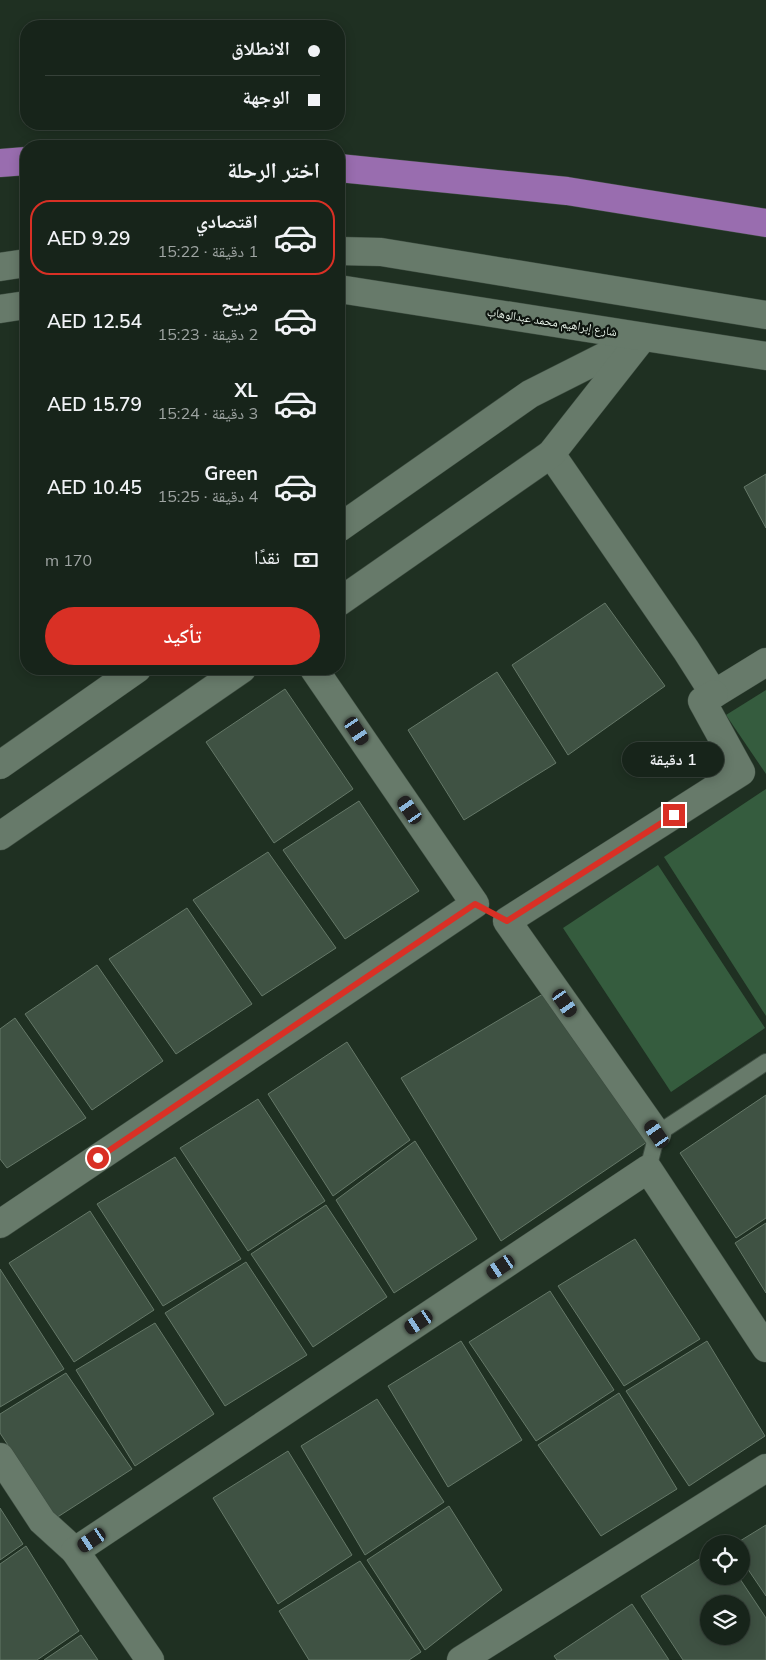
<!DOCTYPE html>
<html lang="ar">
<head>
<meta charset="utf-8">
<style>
	body { margin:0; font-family:Mulish,"Noto Naskh Arabic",sans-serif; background:#202c23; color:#f1f3f6; direction:rtl; height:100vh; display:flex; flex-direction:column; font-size:19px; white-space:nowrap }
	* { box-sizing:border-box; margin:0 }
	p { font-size:16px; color:#9ea4a2 }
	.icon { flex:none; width:28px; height:28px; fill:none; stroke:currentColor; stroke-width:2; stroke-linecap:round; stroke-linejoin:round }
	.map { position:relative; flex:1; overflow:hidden; direction:ltr }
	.side { position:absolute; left:20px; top:140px; width:325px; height:535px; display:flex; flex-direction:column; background:#17241a; border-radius:20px; box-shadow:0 2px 12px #0003,0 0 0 1px #364139; direction:rtl }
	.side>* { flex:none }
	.guide { position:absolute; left:20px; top:20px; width:325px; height:110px; border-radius:20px; box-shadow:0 2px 12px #0003,0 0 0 1px #364139; direction:rtl; display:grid; align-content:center; height:110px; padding:0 25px; background:#17241a }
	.buttons { position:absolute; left:700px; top:1535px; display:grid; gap:10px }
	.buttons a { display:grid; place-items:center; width:50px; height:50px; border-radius:50%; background:#17241a; box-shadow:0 2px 12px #0003,0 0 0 1px #364139; font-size:25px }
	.end { position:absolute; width:22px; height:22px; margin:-11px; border:6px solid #d93025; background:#fff; box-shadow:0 0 0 2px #fff }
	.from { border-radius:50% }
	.bubble { position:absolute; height:35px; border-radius:18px; background:#17241a; box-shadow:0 2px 12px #0003,0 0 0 1px #364139; font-size:16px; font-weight:600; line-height:35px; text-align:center; direction:rtl }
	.car { position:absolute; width:15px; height:30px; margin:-15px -8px; border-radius:6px; box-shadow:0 0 4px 1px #0007; background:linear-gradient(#222 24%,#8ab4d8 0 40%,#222 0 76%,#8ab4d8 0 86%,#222 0) }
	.guide b { display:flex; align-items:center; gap:18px; height:48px; font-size:19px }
	.guide b+b { border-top:1px solid #364139 }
	.guide i { width:12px; height:12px; background:#f1f3f6 }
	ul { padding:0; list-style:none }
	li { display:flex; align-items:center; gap:15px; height:75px; margin:0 10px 8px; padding:0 15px; border:2px solid transparent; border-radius:20px }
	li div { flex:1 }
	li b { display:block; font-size:19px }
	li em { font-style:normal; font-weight:600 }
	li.current { border-color:#d93025 }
	li>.icon { width:45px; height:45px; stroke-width:1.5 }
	h2 { padding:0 25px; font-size:22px; line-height:60px }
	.pay { display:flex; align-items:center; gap:12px; height:55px; padding:0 25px; font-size:19px }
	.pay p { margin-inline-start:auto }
	.cta { display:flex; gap:10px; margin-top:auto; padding:10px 25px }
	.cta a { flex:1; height:58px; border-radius:30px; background:#d93025; color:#fff; font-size:20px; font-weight:600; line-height:58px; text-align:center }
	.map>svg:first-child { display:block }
	.green { fill:#355c3e }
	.building { fill:#3f5243; stroke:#657868; fill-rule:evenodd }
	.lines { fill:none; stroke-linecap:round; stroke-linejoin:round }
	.service-casing { stroke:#3e4d41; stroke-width:18 }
	.minor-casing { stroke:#3e4d41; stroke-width:29 }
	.tertiary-casing { stroke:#3e4d41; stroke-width:29 }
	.motorway-casing { stroke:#3e4d41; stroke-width:29 }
	.service { stroke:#677a6a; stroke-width:16 }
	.minor { stroke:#677a6a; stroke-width:28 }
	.tertiary { stroke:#677a6a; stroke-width:28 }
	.motorway { stroke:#996daf; stroke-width:28 }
	.route { stroke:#d93025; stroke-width:6 }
	.labels { text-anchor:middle; stroke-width:4.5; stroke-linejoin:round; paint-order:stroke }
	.street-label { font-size:12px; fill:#e9f4ea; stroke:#0f1610 }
</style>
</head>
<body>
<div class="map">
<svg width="766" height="1660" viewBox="0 0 766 1660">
	<rect width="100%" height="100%" fill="#1f3022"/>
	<g class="green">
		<path d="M 766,690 L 766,774 L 726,715 Z"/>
		<path d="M 766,789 L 766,1016 L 664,857 Z"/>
		<path d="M 658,865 L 765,1028 L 671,1092 L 563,928 Z"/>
	</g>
	<g class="building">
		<path d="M 766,474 L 766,528 L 744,487 Z"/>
		<path d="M 605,603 L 665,686 L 568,755 L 512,665 Z"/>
		<path d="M 497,672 L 556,763 L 464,820 L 408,730 Z"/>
		<path d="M 285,689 L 353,789 L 274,843 L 206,742 Z"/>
		<path d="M 359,801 L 419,891 L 345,939 L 283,850 Z"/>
		<path d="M 268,852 L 336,948 L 262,996 L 193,900 Z"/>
		<path d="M 187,908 L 252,1004 L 176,1054 L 109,959 Z"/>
		<path d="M 97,965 L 163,1061 L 92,1110 L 25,1014 Z"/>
		<path d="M 548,991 L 647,1142 L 501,1241 L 401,1078 Z"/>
		<path d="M 15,1018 L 86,1118 L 7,1168 L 0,1159 L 0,1029 Z"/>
		<path d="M 347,1042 L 410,1140 L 333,1196 L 268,1094 Z"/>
		<path d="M 766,1095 L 766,1218 L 736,1238 L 680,1153 Z"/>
		<path d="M 258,1099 L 325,1201 L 248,1251 L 180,1148 Z"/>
		<path d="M 415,1141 L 477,1239 L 394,1293 L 336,1200 Z"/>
		<path d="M 175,1157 L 241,1259 L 163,1306 L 97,1204 Z"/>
		<path d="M 326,1205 L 387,1297 L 313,1347 L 251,1254 Z"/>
		<path d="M 90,1211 L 154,1310 L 74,1362 L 9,1263 Z"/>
		<path d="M 766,1223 L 766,1293 L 735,1243 Z"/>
		<path d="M 635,1239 L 700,1339 L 624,1386 L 558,1286 Z"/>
		<path d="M 246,1262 L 307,1355 L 225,1406 L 165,1313 Z"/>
		<path d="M 0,1269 L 64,1369 L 0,1407 Z"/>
		<path d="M 550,1291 L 614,1390 L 536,1441 L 469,1342 Z"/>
		<path d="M 155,1323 L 214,1414 L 135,1466 L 76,1370 Z"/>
		<path d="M 461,1341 L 522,1440 L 448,1487 L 388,1386 Z"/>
		<path d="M 707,1341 L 765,1436 L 689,1486 L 626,1391 Z"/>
		<path d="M 66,1373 L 132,1469 L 56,1518 L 0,1433 L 0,1414 Z"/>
		<path d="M 619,1393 L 677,1489 L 601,1536 L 538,1445 Z"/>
		<path d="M 377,1399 L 444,1502 L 365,1555 L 301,1446 Z"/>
		<path d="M 288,1451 L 352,1555 L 278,1604 L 213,1498 Z"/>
		<path d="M 449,1506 L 502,1590 L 425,1650 L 367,1560 Z"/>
		<path d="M 0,1508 L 23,1544 L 0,1560 Z"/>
		<path d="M 766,1525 L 766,1596 L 741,1559 L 741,1544 L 735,1544 Z"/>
		<path d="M 26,1546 L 79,1631 L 37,1660 L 0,1660 L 0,1564 Z"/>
		<path d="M 709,1553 L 709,1576 L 738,1576 L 766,1618 L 766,1660 L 683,1660 L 641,1596 ZM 709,1604 L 741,1604 L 741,1636 L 709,1636 Z"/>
		<path d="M 360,1561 L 421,1652 L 409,1660 L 309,1660 L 279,1611 Z"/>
		<path d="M 632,1604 L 669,1660 L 557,1660 L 554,1656 Z"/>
		<path d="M 81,1635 L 98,1660 L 44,1660 Z"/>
	</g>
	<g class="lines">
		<g class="service-casing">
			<path id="service" d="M 648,1169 L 657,1134 L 766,1062"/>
		</g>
		<g class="minor-casing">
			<g id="minor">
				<path d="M 551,454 L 686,650 L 714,694 L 766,662"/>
				<path d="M 339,528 L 530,394 L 635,341"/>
				<path d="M 339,602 L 551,454 L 643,337"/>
				<path d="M 0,765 L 137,669"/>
				<path d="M 0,836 L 242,669"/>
				<path d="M 657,1134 L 507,921 L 741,772 L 702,701 L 714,694"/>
				<path d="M 0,1224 L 475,904 L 314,669"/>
				<path d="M 0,1457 L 42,1521 L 75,1551"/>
				<path d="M 150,1660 L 75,1551 L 648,1169 L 766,1348"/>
				<path d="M 461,1660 L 766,1468"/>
			</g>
		</g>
		<g class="tertiary-casing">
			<g id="tertiary">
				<path d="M 339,251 L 381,252 L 766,315"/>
				<path d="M 0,267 L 26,263"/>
				<path d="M 339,289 L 766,356"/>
				<path d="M 0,309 L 26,305"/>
			</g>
		</g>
		<g class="motorway-casing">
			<g id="motorway">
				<path d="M 0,163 L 26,161"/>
				<path d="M 339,168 L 567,191 L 766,223"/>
			</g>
		</g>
		<use href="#service" class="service"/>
		<use href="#minor" class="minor"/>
		<use href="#tertiary" class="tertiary"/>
		<use href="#motorway" class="motorway"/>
	</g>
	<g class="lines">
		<path class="route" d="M 98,1158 L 475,904 L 507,921 L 674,815"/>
	</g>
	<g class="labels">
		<g class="street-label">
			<text transform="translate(552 322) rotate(9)" y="4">شارع إبراهيم محمد عبدالوهاب</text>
		</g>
	</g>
</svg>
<div class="buttons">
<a><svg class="icon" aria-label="locate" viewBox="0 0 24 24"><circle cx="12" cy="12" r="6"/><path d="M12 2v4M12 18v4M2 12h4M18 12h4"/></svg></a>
<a><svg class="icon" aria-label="layers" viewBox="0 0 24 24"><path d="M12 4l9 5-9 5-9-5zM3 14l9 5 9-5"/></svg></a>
</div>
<i class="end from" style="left:98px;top:1158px"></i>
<i class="end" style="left:674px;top:815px"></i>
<div class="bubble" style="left:622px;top:742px;width:102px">1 دقيقة</div>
<i class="car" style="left:357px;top:731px;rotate:146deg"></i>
<i class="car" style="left:410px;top:810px;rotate:325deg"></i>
<i class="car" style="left:565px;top:1003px;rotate:145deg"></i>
<i class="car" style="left:657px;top:1134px;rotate:325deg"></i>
<i class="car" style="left:501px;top:1267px;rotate:236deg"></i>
<i class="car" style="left:419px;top:1322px;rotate:236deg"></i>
<i class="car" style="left:92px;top:1540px;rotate:236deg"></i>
<div class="guide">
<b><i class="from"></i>الانطلاق</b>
<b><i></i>الوجهة</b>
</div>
<section class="side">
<h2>اختر الرحلة</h2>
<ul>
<li class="current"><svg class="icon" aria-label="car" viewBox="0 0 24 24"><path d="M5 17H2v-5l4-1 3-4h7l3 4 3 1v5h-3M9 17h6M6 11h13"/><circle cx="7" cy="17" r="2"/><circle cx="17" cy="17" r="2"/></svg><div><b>اقتصادي</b><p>1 دقيقة · 15:22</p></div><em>AED 9.29</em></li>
<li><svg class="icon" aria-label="car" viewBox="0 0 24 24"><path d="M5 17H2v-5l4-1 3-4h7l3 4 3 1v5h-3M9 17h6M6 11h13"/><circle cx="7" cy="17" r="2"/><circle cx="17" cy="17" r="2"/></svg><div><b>مريح</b><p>2 دقيقة · 15:23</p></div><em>AED 12.54</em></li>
<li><svg class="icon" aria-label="car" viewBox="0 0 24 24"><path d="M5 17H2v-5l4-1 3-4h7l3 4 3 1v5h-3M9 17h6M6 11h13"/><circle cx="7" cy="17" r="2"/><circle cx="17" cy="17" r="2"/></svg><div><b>XL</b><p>3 دقيقة · 15:24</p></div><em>AED 15.79</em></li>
<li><svg class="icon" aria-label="car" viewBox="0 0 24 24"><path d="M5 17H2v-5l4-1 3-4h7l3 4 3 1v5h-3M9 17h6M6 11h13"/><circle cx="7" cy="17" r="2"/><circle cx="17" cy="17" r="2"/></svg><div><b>Green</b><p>4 دقيقة · 15:25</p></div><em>AED 10.45</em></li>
</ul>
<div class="pay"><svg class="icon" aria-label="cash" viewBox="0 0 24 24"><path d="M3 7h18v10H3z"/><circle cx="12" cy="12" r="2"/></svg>نقدًا<p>170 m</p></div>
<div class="cta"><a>تأكيد</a></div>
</section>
</div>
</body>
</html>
